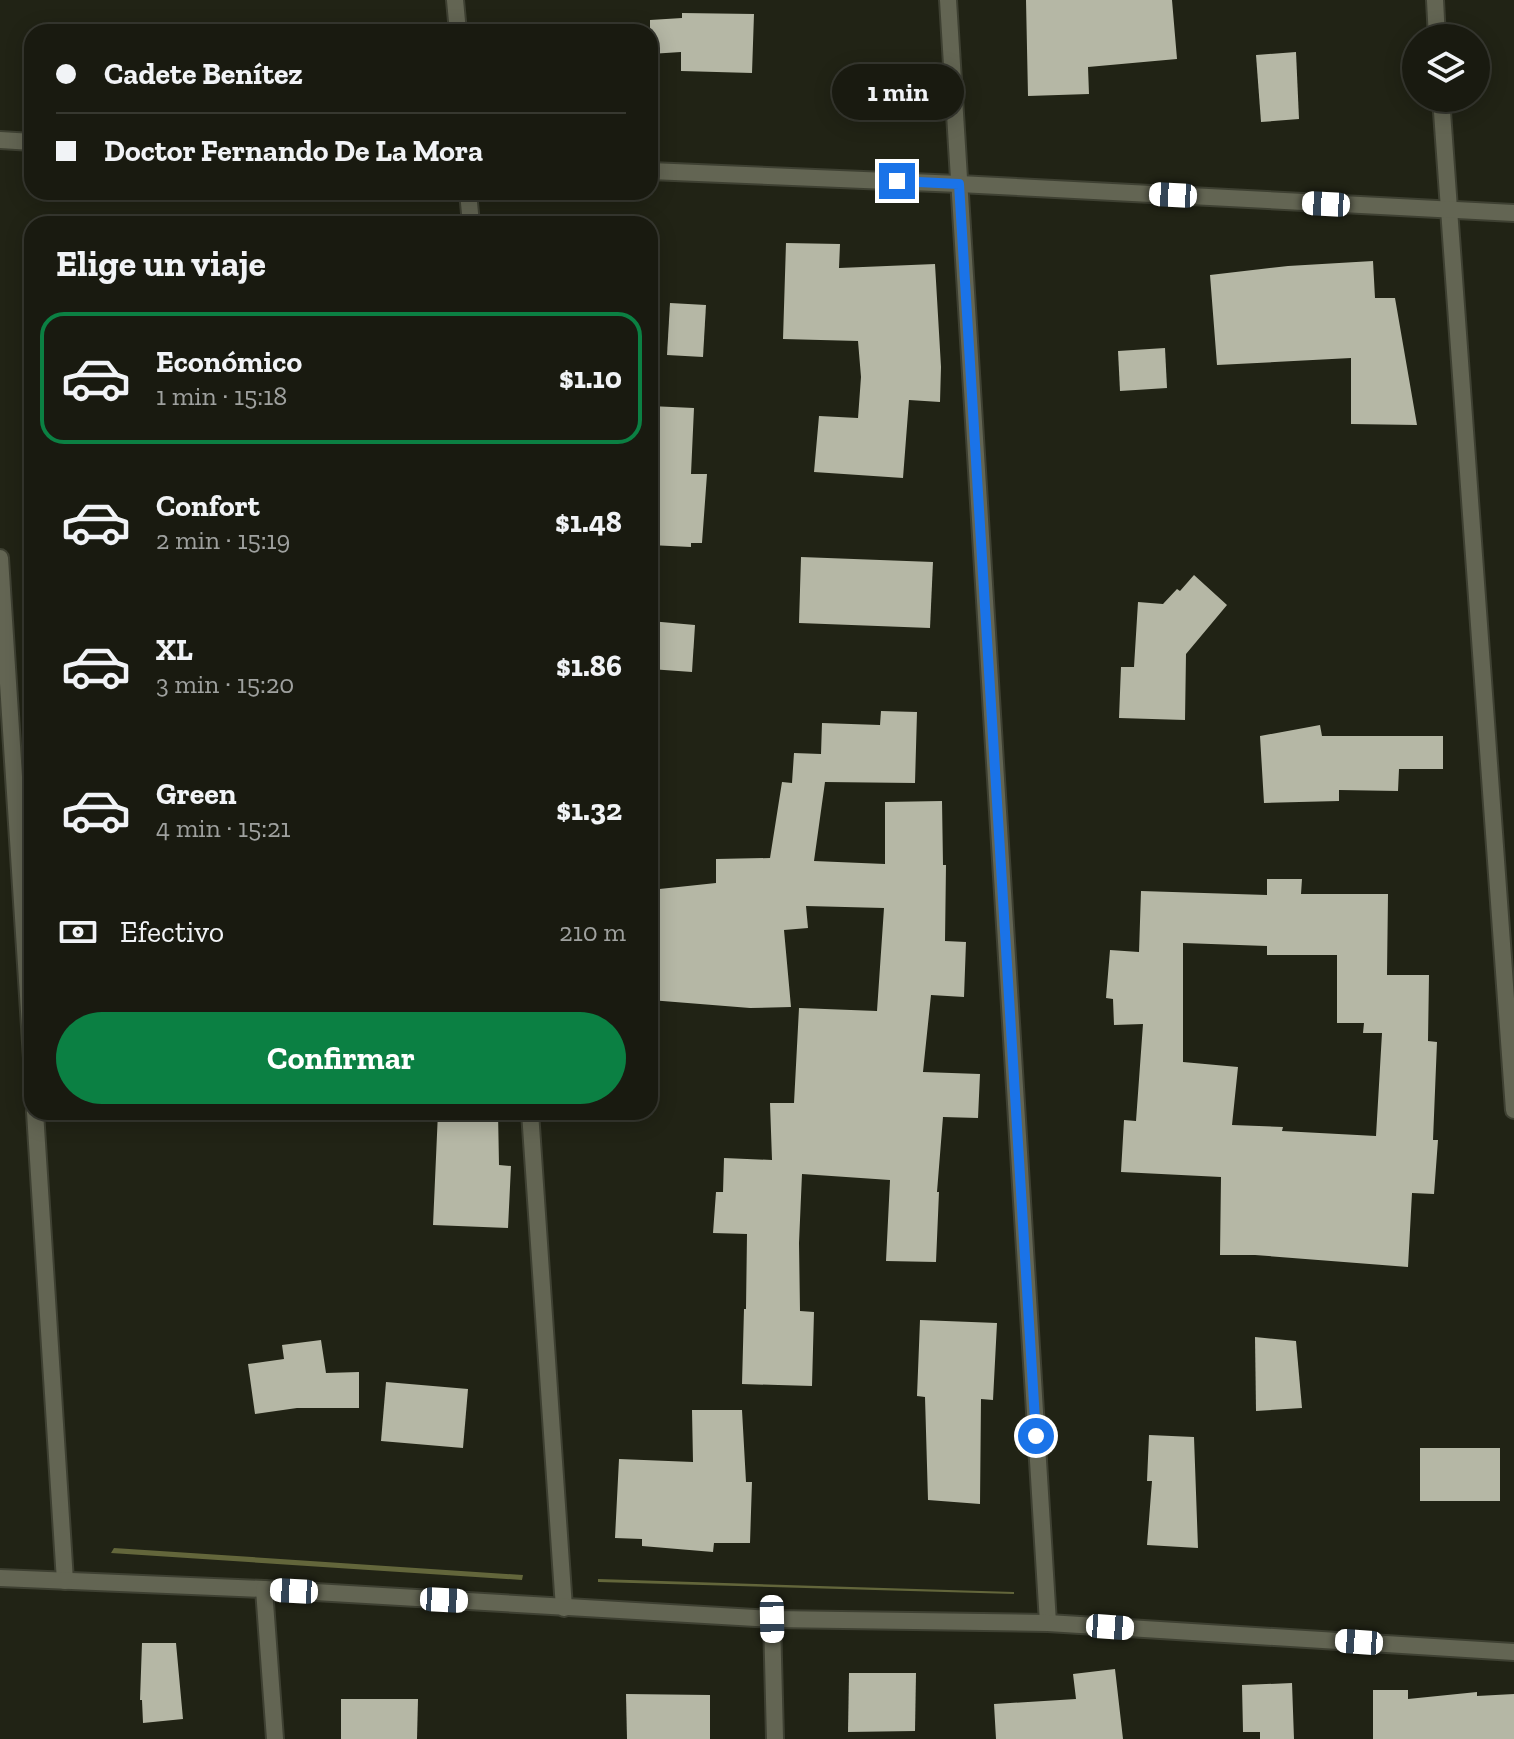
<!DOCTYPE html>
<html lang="es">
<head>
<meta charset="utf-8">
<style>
	body { margin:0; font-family:"Zilla Slab",serif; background:#26271e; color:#f1f3f6; height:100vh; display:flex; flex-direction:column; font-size:30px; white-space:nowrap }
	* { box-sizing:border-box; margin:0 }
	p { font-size:26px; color:#9fa19f }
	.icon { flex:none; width:44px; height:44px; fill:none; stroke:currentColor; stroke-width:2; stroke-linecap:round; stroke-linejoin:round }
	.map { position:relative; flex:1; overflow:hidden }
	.drawer { position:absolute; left:24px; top:216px; width:634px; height:904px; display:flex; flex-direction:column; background:#191a10; border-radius:24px; box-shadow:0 4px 20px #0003,0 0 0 2px #373830 }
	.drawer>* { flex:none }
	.hud { position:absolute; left:24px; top:24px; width:634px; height:176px; border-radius:24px; box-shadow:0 4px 20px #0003,0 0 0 2px #373830; display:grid; align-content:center; height:176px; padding:0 32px; background:#191a10 }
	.tools { position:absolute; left:1402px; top:24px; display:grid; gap:16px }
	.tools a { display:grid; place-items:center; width:88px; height:88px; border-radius:50%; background:#191a10; box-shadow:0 4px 20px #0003,0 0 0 2px #373830; font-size:40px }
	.end { position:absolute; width:36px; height:36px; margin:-18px; border:10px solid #1a73e8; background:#fff; box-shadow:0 0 0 4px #fff }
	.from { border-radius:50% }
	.bubble { position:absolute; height:56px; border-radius:28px; background:#191a10; box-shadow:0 4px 20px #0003,0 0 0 2px #373830; font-size:26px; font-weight:700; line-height:56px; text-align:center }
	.car { position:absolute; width:24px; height:48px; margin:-24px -12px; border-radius:10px; box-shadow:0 0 6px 2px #0007; background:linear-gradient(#fff 24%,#345 0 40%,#fff 0 76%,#345 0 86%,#fff 0) }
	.hud b { display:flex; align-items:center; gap:28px; height:76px; font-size:30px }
	.hud b+b { border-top:2px solid #373830 }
	.hud i { width:20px; height:20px; background:#f1f3f6 }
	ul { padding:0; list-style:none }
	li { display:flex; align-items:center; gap:24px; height:132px; margin:0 16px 12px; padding:0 16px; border:4px solid transparent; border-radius:24px }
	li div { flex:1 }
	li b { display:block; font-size:30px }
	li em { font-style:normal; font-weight:700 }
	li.active { border-color:#0b8043 }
	li>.icon { width:72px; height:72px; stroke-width:1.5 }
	h2 { padding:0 32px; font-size:36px; line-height:96px }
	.pay { display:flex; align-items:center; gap:20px; height:88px; padding:0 32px; font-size:30px }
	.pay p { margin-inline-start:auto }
	.action { display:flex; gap:16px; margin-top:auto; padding:16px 32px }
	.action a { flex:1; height:92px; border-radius:48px; background:#0b8043; color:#fff; font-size:32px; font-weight:700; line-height:92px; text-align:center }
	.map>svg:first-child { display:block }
	.water { fill:#63663b }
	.building { fill:#b5b7a5; fill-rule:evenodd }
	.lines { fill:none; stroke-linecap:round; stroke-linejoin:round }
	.minor-casing { stroke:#3e4032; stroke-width:20 }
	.minor { stroke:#636553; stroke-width:16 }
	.route { stroke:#1a73e8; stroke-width:10 }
</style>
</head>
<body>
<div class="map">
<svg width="1514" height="1739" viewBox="0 0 1514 1739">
	<rect width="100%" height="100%" fill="#212315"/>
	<g class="water">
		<path d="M 114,1548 L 523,1575 L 522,1580 L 111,1553 Z"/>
		<path d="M 598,1579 L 1014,1592 L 1014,1594 L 598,1582 Z"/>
	</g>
	<g class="building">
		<path d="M 1026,0 L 1172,0 L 1177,59 L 1088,67 L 1089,94 L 1028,96 Z"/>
		<path d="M 682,13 L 754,14 L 752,73 L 681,71 L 681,52 L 650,54 L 650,20 L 682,18 Z"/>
		<path d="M 1296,52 L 1299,119 L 1261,122 L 1256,55 Z"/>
		<path d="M 786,243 L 840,244 L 839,268 L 935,264 L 941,367 L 940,402 L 909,400 L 903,478 L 814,472 L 819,416 L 858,418 L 861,377 L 858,341 L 783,339 Z"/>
		<path d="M 1373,261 L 1375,298 L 1395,298 L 1417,425 L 1351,424 L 1351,358 L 1217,365 L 1210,275 L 1288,266 Z"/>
		<path d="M 670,303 L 706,305 L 703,357 L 667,355 Z"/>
		<path d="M 1165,348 L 1167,388 L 1120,391 L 1118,351 Z"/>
		<path d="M 650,406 L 694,408 L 691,474 L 707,474 L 702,543 L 691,543 L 691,547 L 650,545 Z"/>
		<path d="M 801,557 L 933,562 L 930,628 L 799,623 Z"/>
		<path d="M 1194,575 L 1227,605 L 1186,654 L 1185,720 L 1119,718 L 1121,667 L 1134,667 L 1138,602 L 1163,604 L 1177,589 L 1180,591 Z"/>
		<path d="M 650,621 L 695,625 L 692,672 L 650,669 Z"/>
		<path d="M 881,711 L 917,712 L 915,783 L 825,782 L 814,861 L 885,864 L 885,802 L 942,801 L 943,865 L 946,865 L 945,941 L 966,942 L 964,997 L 931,995 L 923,1072 L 980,1074 L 978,1118 L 943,1117 L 937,1192 L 939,1192 L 936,1262 L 886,1261 L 890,1180 L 802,1174 L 799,1243 L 800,1311 L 814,1312 L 812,1386 L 742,1384 L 744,1309 L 746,1309 L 747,1234 L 713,1233 L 716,1192 L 723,1192 L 724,1158 L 772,1160 L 770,1103 L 794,1103 L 799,1008 L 877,1011 L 884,908 L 806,906 L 808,928 L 784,930 L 791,1007 L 750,1008 L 650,1000 L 650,890 L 716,883 L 716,859 L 770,858 L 782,782 L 792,783 L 794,753 L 821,754 L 822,723 L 880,725 Z"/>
		<path d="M 1320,725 L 1322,736 L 1443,736 L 1443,769 L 1399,769 L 1398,791 L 1339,790 L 1339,801 L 1264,803 L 1260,736 Z"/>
		<path d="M 1267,879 L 1302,879 L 1301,894 L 1388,894 L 1387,975 L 1429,975 L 1428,1041 L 1437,1042 L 1433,1140 L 1438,1140 L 1434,1194 L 1412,1193 L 1408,1267 L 1255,1255 L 1220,1255 L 1221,1177 L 1121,1172 L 1124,1120 L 1136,1121 L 1143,1024 L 1114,1025 L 1113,999 L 1106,998 L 1110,950 L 1139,952 L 1141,891 L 1267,895 ZM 1183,943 L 1267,946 L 1267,955 L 1337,955 L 1337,1023 L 1364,1023 L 1363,1033 L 1382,1033 L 1376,1136 L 1282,1131 L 1283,1127 L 1232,1125 L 1238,1067 L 1183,1062 Z"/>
		<path d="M 438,1112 L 498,1112 L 499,1165 L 511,1166 L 508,1228 L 433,1225 Z"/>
		<path d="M 920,1320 L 997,1323 L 993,1400 L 981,1399 L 980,1504 L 928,1500 L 925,1397 L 917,1396 Z"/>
		<path d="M 1255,1337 L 1296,1341 L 1302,1408 L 1256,1411 Z"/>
		<path d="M 321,1340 L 326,1373 L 359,1372 L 359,1408 L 297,1408 L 255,1414 L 248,1364 L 284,1359 L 282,1345 Z"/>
		<path d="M 386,1382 L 468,1389 L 463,1448 L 381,1441 Z"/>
		<path d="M 692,1410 L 742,1410 L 746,1482 L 752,1482 L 750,1543 L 714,1543 L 713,1552 L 642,1546 L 642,1539 L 615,1538 L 619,1459 L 693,1462 Z"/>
		<path d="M 1149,1435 L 1194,1437 L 1198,1548 L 1147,1545 L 1152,1481 L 1147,1481 Z"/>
		<rect x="1420" y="1448" width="80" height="53"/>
		<path d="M 142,1643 L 176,1643 L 183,1719 L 143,1723 L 142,1700 L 140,1700 Z"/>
		<path d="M 1115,1669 L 1123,1739 L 996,1739 L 994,1704 L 1076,1699 L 1073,1674 Z"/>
		<path d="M 849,1673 L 916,1673 L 915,1731 L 848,1732 Z"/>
		<path d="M 1292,1683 L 1294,1739 L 1260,1739 L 1260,1732 L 1243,1732 L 1242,1685 Z"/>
		<path d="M 1373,1690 L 1408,1690 L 1408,1699 L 1477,1692 L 1477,1696 L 1514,1694 L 1514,1739 L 1373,1739 Z"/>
		<path d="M 626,1694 L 710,1695 L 710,1739 L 627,1739 Z"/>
		<path d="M 341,1699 L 418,1699 L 417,1739 L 341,1739 Z"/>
	</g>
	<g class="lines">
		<g class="minor-casing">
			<g id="minor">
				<path d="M 455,0 L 458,32"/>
				<path d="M 948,0 L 1048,1623"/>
				<path d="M 1435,0 L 1437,38"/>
				<path d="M 1441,98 L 1514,1110"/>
				<path d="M 0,140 L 32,142"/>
				<path d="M 650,171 L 959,184 L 1514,213"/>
				<path d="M 468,192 L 471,224"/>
				<path d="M 0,558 L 32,1058"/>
				<path d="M 35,1112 L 65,1581"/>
				<path d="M 530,1112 L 564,1608"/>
				<path d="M 0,1578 L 264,1589 L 772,1619 L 1048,1623 L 1514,1652"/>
				<path d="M 264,1589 L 275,1739"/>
				<path d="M 772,1619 L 775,1739"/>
			</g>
		</g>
		<use href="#minor" class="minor"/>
	</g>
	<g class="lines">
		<path class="route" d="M 897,181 L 959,184 L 1036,1436"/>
	</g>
</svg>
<div class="tools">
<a><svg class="icon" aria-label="layers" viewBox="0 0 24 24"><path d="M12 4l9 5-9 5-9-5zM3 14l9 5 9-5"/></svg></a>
</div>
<i class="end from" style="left:1036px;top:1436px"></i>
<i class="end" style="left:897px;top:181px"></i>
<div class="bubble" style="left:832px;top:64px;width:132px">1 min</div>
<i class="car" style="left:1173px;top:195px;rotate:273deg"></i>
<i class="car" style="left:1326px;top:204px;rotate:273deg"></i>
<i class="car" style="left:294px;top:1591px;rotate:273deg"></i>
<i class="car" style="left:444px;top:1600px;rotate:93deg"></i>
<i class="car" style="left:772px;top:1619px;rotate:179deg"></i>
<i class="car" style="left:1110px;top:1627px;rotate:94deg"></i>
<i class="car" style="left:1359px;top:1642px;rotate:274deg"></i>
<div class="hud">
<b><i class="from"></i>Cadete Benítez</b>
<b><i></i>Doctor Fernando De La Mora</b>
</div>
<section class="drawer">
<h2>Elige un viaje</h2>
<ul>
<li class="active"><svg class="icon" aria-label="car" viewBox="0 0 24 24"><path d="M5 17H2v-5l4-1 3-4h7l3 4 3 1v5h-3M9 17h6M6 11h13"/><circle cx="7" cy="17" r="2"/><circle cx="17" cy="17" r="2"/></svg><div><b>Económico</b><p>1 min · 15:18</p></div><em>$1.10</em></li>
<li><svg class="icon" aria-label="car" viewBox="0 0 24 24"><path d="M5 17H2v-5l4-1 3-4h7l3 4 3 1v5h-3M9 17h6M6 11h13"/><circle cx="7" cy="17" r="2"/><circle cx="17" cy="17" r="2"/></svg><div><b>Confort</b><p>2 min · 15:19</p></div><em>$1.48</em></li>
<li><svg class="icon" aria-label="car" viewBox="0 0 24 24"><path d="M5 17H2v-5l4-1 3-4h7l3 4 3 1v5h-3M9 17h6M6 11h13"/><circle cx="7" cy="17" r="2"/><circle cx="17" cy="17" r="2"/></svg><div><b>XL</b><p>3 min · 15:20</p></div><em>$1.86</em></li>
<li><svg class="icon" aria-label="car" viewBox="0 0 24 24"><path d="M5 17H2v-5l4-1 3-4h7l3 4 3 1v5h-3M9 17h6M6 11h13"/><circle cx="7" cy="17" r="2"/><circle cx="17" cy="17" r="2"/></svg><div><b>Green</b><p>4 min · 15:21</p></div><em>$1.32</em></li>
</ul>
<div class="pay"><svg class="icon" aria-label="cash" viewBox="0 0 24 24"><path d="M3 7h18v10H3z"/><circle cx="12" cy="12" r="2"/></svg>Efectivo<p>210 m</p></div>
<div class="action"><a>Confirmar</a></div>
</section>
</div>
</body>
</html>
